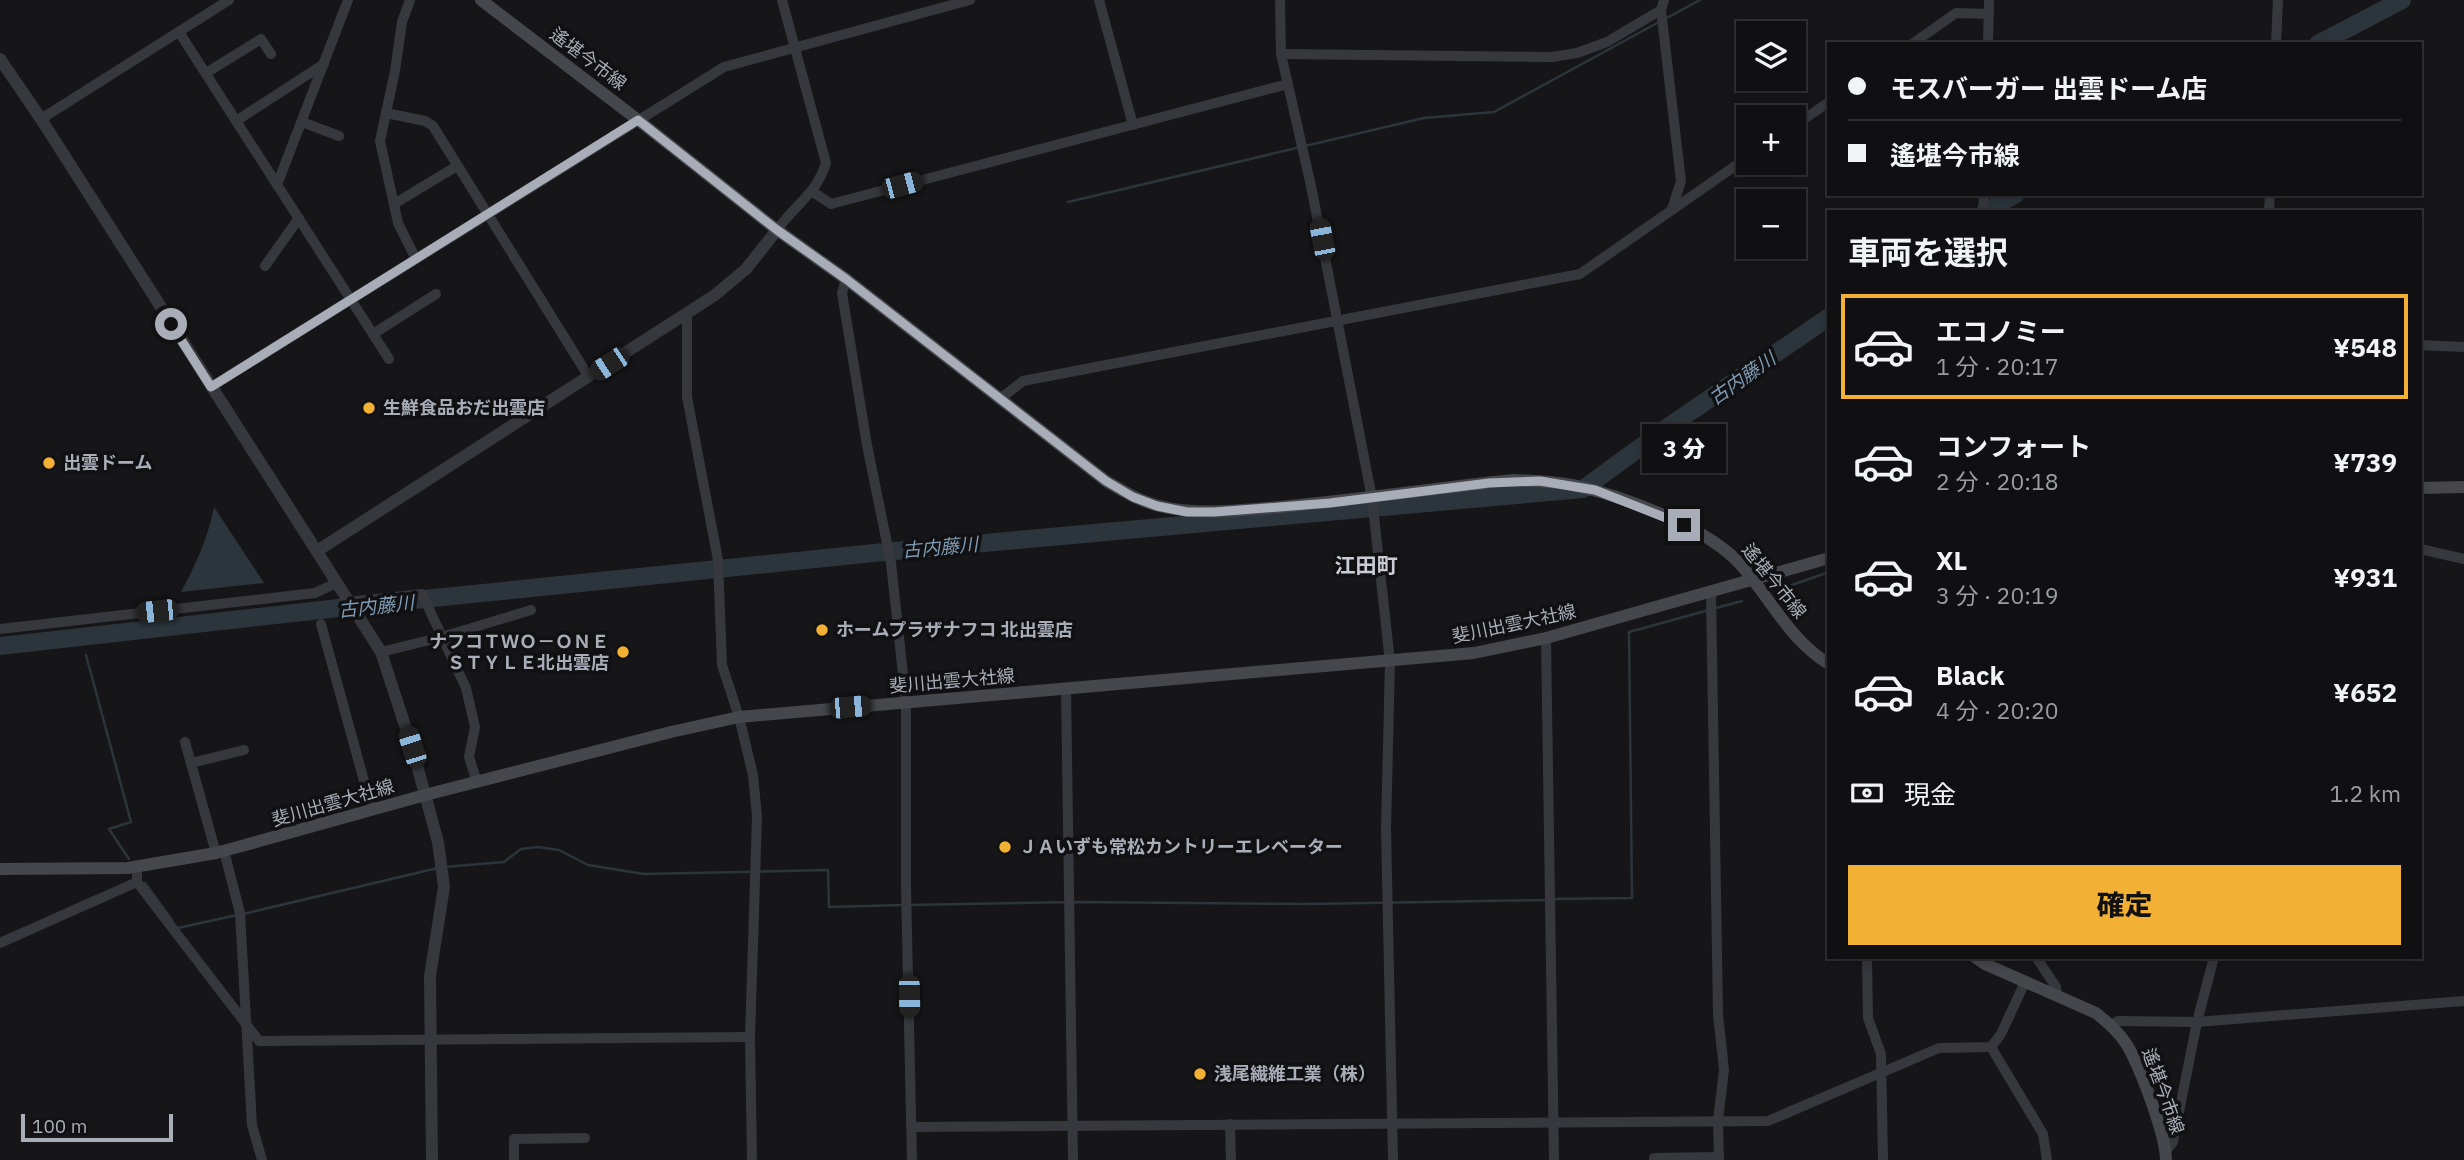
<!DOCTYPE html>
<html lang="ja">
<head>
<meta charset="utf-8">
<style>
	body { margin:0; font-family:"IBM Plex Sans","Noto Sans JP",sans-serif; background:#19191b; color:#f1f3f6; height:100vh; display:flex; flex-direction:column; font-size:26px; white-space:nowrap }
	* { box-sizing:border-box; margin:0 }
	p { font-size:23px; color:#9c9d9f }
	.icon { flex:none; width:38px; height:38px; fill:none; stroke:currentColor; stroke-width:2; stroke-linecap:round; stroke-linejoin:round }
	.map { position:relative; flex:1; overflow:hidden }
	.drawer { position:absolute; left:1827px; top:210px; width:595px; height:749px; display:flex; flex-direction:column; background:#101012; border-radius:0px; box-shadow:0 4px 10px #0003,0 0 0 2px #303032 }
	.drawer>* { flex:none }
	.banner { position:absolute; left:1827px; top:42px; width:595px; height:154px; border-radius:0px; box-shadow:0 4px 10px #0003,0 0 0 2px #303032; display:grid; align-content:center; height:154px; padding:0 21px; background:#101012 }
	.fabs { position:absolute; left:1736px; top:21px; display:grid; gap:14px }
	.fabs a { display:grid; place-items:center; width:70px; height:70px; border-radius:0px; background:#101012; box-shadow:0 4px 10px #0003,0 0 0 2px #303032; font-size:35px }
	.scale { position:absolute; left:21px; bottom:18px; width:152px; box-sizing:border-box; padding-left:7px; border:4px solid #a8adb8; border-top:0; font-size:19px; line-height:24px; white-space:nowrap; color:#a8adb8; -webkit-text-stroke:5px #111113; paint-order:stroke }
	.end { position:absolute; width:32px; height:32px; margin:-16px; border:9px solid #a8adb8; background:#111; box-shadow:0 0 0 4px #111 }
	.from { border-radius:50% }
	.bubble { position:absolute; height:49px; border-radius:0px; background:#101012; box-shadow:0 4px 10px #0003,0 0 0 2px #303032; font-size:23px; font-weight:800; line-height:49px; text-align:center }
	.car { position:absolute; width:21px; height:42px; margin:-21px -10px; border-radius:9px; box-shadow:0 0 5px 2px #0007; background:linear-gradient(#222 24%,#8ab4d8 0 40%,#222 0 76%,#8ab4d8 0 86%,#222 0) }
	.banner b { display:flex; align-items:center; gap:24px; height:66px; font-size:26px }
	.banner b+b { border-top:2px solid #303032 }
	.banner i { width:18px; height:18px; background:#f1f3f6 }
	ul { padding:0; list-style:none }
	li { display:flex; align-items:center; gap:21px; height:105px; margin:0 14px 10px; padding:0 7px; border:4px solid transparent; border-radius:0px }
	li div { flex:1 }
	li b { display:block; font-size:26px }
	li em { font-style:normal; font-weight:800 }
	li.on { border-color:#f2b134 }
	li>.icon { width:63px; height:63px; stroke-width:1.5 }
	h2 { padding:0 21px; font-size:32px; line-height:84px }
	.pay { display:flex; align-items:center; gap:18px; height:77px; padding:0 21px; font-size:26px }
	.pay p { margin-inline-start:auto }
	.action { display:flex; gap:14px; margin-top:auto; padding:14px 21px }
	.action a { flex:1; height:80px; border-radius:0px; background:#f2b134; color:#111; font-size:28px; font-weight:800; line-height:80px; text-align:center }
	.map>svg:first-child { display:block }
	.water { fill:#2c353c }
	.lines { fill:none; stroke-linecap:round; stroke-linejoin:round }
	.stream { stroke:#2c353c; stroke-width:2.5 }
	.river { stroke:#2c353c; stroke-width:18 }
	.minor { stroke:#37383d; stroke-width:10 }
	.tertiary { stroke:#37383d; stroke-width:12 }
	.secondary { stroke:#45474d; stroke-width:12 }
	.route { stroke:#a8adb8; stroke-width:9 }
	.poi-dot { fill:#f2b134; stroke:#111113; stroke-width:2.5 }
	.labels { text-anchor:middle; stroke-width:7; stroke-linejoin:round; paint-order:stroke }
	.street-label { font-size:18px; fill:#a8adb8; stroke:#111113 }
	.poi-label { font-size:18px; font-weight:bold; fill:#a8adb8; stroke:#111113; text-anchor:start }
	.water-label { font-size:19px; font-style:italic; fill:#7f9bb3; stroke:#111113 }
	.quarter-label { font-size:21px; font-weight:bold; fill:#c9ccd4; stroke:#111113 }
</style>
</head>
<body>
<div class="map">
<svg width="2464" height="1160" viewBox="0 0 2464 1160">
	<rect width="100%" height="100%" fill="#161618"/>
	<path class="water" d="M 214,507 L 264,583 L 181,592 C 196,564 208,538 214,507 Z"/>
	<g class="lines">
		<g class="stream">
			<path d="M 1665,19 L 1700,0"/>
			<path d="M 1068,202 L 1424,118 L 1494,112 L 1659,22"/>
			<path d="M 1792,585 L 1829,572"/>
			<path d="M 1716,608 L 1742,601"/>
			<path d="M 86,655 L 131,822 L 109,829 L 129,859"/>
			<path d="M 444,867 L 504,862 L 521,849 L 538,847 L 559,850 L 588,865 L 644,874 L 828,870 L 829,907 L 903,905"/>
			<path d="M 145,883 L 172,920"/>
			<path d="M 1553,899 L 1632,898 L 1629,632 L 1709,610"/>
			<path d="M 910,905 L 1078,902 L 1310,904 L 1547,900"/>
			<path d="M 243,914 L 438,868"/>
			<path d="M 178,928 L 237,915"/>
		</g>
		<g class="river">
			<path d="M 2318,44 L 2402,0"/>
			<path d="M 1985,212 L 2016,194"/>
			<path d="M 0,646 L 365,605 L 884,552 L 1583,489 L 1668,427 L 1829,317"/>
		</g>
		<g class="minor">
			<path d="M 410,0 L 402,22 L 395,71 L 380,141 L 398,223 L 416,259"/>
			<path d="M 1099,0 L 1133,125"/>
			<path d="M 1280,0 L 1281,54 L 1311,186 L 1372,498 L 1390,662 L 1386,828 L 1393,1160"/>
			<path d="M 1664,0 L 1661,10 L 1681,181 L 1672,209"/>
			<path d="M 179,32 L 389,359"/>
			<path d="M 1912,44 L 1956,13 L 1989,14"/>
			<path d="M 1988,44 L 1989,0"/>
			<path d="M 2276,44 L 2278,0"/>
			<path d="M 1281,54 L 1552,57 L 1577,53 L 1607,42 L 1661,10"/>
			<path d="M 206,73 L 261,39 L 271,54"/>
			<path d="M 386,113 L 425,121 L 433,126 L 589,377"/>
			<path d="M 41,119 L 229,0"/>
			<path d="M 236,121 L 324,64"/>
			<path d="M 302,122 L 339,136"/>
			<path d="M 1794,126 L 1829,102"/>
			<path d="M 277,185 L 348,0"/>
			<path d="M 813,192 L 831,204 L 1288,84"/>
			<path d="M 394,204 L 457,166"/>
			<path d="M 1983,212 L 1984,194"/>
			<path d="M 2269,212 L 2270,194"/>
			<path d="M 777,230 C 795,204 816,195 826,163 L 782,0"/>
			<path d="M 265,266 L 299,218"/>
			<path d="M 846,279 L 842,293 L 867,445 L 891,563 L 906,702 L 906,887 L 912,1160"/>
			<path d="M 687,314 L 687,397 L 718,560 L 722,665 L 739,717 L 753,775 L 757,817 L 750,1037 L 752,1160"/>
			<path d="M 373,334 L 436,294"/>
			<path d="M 2420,345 L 2464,347"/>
			<path d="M 211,387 L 724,67 L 970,0"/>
			<path d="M 1000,399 L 1023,381 L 1580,274 L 1748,157"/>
			<path d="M 2420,549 L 2464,559"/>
			<path d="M 1711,592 L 1718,1014 L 1724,1070 L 1718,1120 L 1719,1160"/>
			<path d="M 348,602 L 422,594 L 466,688 L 475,727 L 469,757 L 477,782"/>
			<path d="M 321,624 L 372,810"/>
			<path d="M 0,629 L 315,593 L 336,583"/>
			<path d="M 1546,638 L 1554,1160"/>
			<path d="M 381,652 L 442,637 L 531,610"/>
			<path d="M 1066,689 L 1073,1160"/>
			<path d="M 185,742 L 216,853"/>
			<path d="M 191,763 L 244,750"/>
			<path d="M 224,851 L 240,913 L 252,1125 L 262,1160"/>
			<path d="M 137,867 L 137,882 L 259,1041 L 750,1037"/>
			<path d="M 0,943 L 137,882"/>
			<path d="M 1867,957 L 1868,1018 L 1881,1054 L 1883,1160"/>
			<path d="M 2036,957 L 2056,987 L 2057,996"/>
			<path d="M 2111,1025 L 2118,1021 L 2197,1022 L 2464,1001"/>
			<path d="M 1991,1047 L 2043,1134 L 2047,1160"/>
			<path d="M 1230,1124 L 1231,1160"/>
			<path d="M 911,1127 L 1768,1121 L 1939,1048 L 1991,1047 L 2001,1034 L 2025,982"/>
			<path d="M 2166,1151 L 2173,1142 L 2197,1022 L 2214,957"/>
			<path d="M 1654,1158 L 1719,1157"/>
			<path d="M 514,1160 L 514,1139 L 585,1138"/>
		</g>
		<g class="tertiary">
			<path d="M 0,59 L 41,119 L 381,652 L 412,747 L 438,842 L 444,887 L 430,976 L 432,1160"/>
			<path d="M 317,551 L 715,295 L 746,269 L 777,230"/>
		</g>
		<g class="secondary">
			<path d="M 481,0 L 638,120 L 777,230 L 846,279 L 1106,481 C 1123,491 1139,501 1159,506 C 1199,516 1240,510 1280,507 C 1358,500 1435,488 1513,480 C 1533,481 1552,481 1572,485 C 1620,495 1707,527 1740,564 C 1770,597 1789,640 1829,664"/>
			<path d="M 2420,488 L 2464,487"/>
			<path d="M 0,869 L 128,868 L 216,853 L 425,795 L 671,732 L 739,717 L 1474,653 L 1546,638 L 1829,558"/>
			<path d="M 1975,957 L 1985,964 L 2096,1013 C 2108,1023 2119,1032 2127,1045 C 2140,1067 2166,1135 2166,1160"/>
		</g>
	</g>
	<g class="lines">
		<path class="route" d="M 171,324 L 211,387 L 638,120 L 777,230 L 846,279 L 1106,481 L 1133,497 L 1157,506 L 1187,512 L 1214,512 L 1330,503 L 1489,483 L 1540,481 L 1595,490 L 1684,525"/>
	</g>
	<g class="poi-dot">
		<circle cx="369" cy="408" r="7"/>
		<circle cx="49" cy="463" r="7"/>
		<circle cx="822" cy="630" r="7"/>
		<circle cx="623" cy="652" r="7"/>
		<circle cx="1005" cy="847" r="7"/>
		<circle cx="1200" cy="1074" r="7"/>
	</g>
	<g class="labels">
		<g class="street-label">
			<text transform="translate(588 59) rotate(37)" y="6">遙堪今市線</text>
			<text transform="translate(1774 581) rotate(51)" y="6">遙堪今市線</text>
			<text transform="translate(1514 624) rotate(-12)" y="6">斐川出雲大社線</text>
			<text transform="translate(952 681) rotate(-5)" y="6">斐川出雲大社線</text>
			<text transform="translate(333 803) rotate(-16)" y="6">斐川出雲大社線</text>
			<text transform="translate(2163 1091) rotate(70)" y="6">遙堪今市線</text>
		</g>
		<g class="poi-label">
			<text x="383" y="414">生鮮食品おだ出雲店</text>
			<text x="63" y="469">出雲ドーム</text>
			<text x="836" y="636">ホームプラザナフコ 北出雲店</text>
			<text x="609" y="648" text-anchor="end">ナフコＴＷＯ－ＯＮＥ<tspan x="609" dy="21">ＳＴＹＬＥ北出雲店</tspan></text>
			<text x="1019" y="853">ＪＡいずも常松カントリーエレベーター</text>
			<text x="1214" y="1080">浅尾繊維工業（株）</text>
		</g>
		<g class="water-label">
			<text transform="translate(1742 378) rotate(-35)" y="7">古内藤川</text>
			<text transform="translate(940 547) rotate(-5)" y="7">古内藤川</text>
			<text transform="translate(376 606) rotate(-6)" y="7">古内藤川</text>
		</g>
		<g class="quarter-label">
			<text x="1366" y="573">江田町</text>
		</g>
	</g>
</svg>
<div class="fabs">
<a><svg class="icon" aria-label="layers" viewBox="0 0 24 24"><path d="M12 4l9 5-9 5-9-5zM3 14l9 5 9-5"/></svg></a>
<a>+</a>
<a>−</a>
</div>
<div class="scale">100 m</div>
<i class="end from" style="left:171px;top:324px"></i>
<i class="end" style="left:1684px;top:525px"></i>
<div class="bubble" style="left:1642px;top:424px;width:84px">3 分</div>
<i class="car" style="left:902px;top:185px;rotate:75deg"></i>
<i class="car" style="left:1322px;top:239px;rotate:349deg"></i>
<i class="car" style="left:609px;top:364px;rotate:237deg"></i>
<i class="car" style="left:157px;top:611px;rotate:264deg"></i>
<i class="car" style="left:850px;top:707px;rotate:85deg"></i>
<i class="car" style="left:412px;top:747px;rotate:342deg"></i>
<i class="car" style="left:909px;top:996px;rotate:179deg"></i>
<div class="banner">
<b><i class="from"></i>モスバーガー 出雲ドーム店</b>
<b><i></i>遙堪今市線</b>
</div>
<section class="drawer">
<h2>車両を選択</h2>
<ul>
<li class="on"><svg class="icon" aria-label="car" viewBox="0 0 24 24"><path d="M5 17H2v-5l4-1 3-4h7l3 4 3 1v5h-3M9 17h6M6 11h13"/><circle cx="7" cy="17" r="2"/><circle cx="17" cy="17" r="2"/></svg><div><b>エコノミー</b><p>1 分 · 20:17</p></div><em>¥548</em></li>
<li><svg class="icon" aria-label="car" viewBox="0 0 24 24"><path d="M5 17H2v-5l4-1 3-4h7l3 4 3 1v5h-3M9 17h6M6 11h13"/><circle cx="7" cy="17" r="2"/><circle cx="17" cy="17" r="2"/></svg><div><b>コンフォート</b><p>2 分 · 20:18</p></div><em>¥739</em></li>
<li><svg class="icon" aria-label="car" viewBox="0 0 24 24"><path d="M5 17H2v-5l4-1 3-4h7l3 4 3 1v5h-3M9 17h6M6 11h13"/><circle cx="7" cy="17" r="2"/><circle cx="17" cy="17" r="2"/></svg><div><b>XL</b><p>3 分 · 20:19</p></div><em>¥931</em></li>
<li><svg class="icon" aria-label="car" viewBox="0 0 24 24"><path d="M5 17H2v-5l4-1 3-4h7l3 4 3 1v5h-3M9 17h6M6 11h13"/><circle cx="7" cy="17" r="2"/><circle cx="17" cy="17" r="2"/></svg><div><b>Black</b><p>4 分 · 20:20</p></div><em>¥652</em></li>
</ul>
<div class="pay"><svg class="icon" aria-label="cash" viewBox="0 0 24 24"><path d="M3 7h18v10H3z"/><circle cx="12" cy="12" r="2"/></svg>現金<p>1.2 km</p></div>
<div class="action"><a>確定</a></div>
</section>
</div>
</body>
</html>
